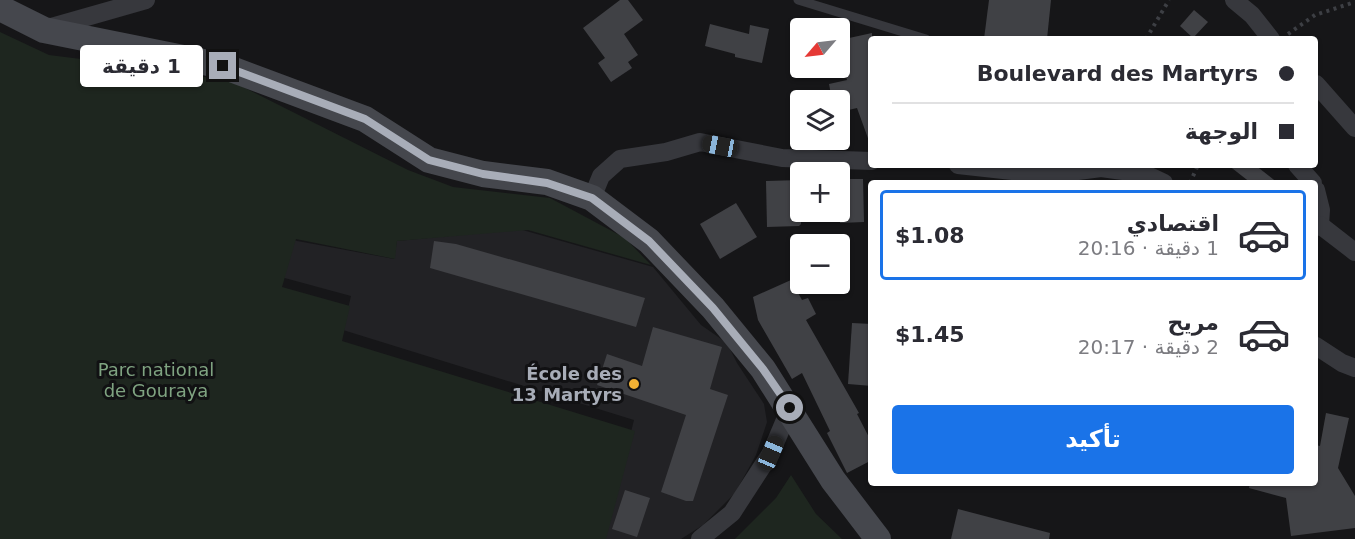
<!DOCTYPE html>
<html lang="ar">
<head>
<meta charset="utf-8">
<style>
	body { margin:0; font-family:"DejaVu Sans","Noto Naskh Arabic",sans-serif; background:#f7f7f7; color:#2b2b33; direction:rtl; height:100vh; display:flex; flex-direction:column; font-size:22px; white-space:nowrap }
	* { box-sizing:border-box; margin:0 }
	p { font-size:20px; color:#7c7c81 }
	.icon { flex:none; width:33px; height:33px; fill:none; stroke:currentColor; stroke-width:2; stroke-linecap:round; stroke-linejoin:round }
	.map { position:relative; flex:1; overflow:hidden; direction:ltr }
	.panel { position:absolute; left:868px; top:180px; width:450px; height:306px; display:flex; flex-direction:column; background:#fff; border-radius:6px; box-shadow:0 2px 4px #0004; direction:rtl }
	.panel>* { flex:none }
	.top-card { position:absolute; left:868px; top:36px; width:450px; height:132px; border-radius:6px; box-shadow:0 2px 4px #0004; direction:rtl; display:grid; align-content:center; height:132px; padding:0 24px; background:#fff }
	.needle { width:39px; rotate:242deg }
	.buttons { position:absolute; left:790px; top:18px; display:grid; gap:12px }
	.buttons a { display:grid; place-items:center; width:60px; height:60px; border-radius:6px; background:#fff; box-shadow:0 2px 4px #0004; font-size:30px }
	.end { position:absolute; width:27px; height:27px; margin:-14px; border:8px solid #a8adb8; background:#111; box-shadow:0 0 0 3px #111 }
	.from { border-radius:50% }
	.bubble { position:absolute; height:42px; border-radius:6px; background:#fff; box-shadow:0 2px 4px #0004; font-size:20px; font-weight:700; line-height:42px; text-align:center; direction:rtl }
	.car { position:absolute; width:18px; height:36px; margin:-18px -9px; border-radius:8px; box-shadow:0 0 4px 2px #0007; background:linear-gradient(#222 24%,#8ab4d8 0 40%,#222 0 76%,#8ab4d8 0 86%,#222 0) }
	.top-card b { display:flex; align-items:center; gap:21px; height:57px; font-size:22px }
	.top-card b+b { border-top:2px solid #e1e1e2 }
	.top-card i { width:15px; height:15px; background:#2b2b33 }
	ul { padding:10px 0 0; list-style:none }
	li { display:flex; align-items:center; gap:18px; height:90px; margin:0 12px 9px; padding:0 12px; border:3px solid transparent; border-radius:6px }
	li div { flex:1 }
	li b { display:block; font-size:22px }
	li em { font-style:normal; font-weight:700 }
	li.on { border-color:#1a73e8 }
	li>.icon { width:54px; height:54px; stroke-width:1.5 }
	.cta { display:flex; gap:12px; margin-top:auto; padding:12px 24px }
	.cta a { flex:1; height:69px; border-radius:6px; background:#1a73e8; color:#fff; font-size:24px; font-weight:700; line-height:69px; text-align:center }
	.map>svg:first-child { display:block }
	.built { fill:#222225 }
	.green { fill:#1e261f }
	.building { fill:#404145 }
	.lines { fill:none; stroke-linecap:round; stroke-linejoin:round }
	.path { stroke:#3d3f44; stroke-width:4; stroke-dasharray:3 4.5; stroke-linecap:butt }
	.lane { stroke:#37383d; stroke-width:9 }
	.street { stroke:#37383d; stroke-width:18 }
	.secondary { stroke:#45474d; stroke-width:26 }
	.route { stroke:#a8adb8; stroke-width:8 }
	.poi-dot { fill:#f2b134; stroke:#111113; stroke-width:2 }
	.labels { text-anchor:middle; stroke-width:6; stroke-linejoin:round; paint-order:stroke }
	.park-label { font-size:18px; fill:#7fa381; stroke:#111113 }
	.poi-label { font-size:18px; font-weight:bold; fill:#a8adb8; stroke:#111113; text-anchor:end }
</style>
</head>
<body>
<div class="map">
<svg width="1355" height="539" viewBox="0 0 1355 539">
	<rect width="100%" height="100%" fill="#161618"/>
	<path class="built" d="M 519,229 L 653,267 L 701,325 L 727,343 L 737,363 L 764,404 L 767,422 L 756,455 L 735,493 L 703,525 L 681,539 L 604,539 L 634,420 L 343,330 L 351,296 L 281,277 L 292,240 L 394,259 L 397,241 Z"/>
	<g class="green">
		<path d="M 0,32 L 49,55 L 169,70 L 235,83 L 408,170 L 453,187 L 550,198 L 625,238 L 651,265 L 528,230 L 397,241 L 395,259 L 296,239 L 282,287 L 350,306 L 342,341 L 635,431 L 606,539 L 0,539 Z"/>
		<path d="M 791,475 L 816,514 L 842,539 L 735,539 L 776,498 Z"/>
	</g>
	<g class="building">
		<path d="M 620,0 L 628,0 L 643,20 L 624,34 L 638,55 L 628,62 L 632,68 L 611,82 L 598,63 L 605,58 L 583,28 Z"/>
		<path d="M 989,0 L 1051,0 L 1047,39 L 984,39 Z"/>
		<path d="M 1194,10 L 1208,22 L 1193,38 L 1180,26 Z"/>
		<path d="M 710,24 L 749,34 L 750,25 L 769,29 L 762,63 L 735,57 L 735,54 L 705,46 Z"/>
		<path d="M 872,33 L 872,141 L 869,141 L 857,108 L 840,112 L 840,100 L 832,100 L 829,84 L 847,80 L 840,52 L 840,40 Z"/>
		<path d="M 1228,165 L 1255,165 L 1278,183 L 1251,183 Z"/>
		<path d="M 840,179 L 863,179 L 864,222 L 840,223 Z"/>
		<path d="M 801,180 L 801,224 L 799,226 L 767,227 L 766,181 Z"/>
		<path d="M 736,203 L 757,237 L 720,259 L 700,224 Z"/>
		<path d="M 434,241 L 456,244 L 645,298 L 636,327 L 430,268 Z"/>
		<path d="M 791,280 L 802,300 L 808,298 L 816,314 L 806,320 L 859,413 L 857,414 L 872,443 L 872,460 L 847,473 L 827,433 L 830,431 L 802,373 L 792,379 L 758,320 L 753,297 Z"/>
		<path d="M 852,323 L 872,324 L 872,386 L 848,384 Z"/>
		<path d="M 653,327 L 722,347 L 710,389 L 728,395 L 693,501 L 686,501 L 661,492 L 686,415 L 597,385 L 607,354 L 642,366 Z"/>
		<path d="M 1326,413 L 1349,418 L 1338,468 L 1355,496 L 1355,528 L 1291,536 L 1286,498 L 1249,488 L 1250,483 L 1316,483 L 1316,445 L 1320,446 Z"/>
		<path d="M 625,490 L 650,498 L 637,537 L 612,529 Z"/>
		<path d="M 958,509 L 1050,533 L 1049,539 L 951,539 Z"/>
	</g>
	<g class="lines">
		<g class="path">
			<path d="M 1288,34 L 1315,15 L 1355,2"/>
			<path d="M 1146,39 L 1169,0"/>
			<path d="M 1190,183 L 1198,165"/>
		</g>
		<path class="lane" d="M 798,0 L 926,39"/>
		<g class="street">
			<path d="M 1234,0 L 1252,15 L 1271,39"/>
			<path d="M 48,28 L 146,0"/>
			<path d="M 1316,84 L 1355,128"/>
			<path d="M 958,165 L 1047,175 L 1101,168 L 1145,174 L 1164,183"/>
			<path d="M 1297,165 L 1313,183"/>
			<path d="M 1316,190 L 1321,210 L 1320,225 L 1316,227"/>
			<path d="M 592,198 L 601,176 L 620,159 L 666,152 L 700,142 L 782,158 L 872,161"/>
			<path d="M 1320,225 L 1355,252"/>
			<path d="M 1316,346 L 1342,363 L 1355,368"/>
			<path d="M 700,539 L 732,513 L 771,453 L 790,408"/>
		</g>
		<path class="secondary" d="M 0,8 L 44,30 L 223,66 L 365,119 L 429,160 L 483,174 L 547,182 L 592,198 L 649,241 L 713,308 L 763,369 L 833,480 L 878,539"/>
	</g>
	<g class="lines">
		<path class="route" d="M 223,66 L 365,119 L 429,160 L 483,174 L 547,183 L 592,198 L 649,241 L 713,308 L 763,369 L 790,408"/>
	</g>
	<circle class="poi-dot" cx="634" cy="384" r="6"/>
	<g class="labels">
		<g class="park-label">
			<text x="156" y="376">Parc national<tspan x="156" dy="21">de Gouraya</tspan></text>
		</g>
		<g class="poi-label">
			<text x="622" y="380">École des<tspan x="622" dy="21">13 Martyrs</tspan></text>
		</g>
	</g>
</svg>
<div class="buttons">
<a><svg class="needle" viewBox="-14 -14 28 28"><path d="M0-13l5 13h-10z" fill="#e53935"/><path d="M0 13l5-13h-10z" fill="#7c7c81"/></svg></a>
<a><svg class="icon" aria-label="layers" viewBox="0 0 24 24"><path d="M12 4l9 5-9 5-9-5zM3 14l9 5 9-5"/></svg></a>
<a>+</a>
<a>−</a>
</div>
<i class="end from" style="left:790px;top:408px"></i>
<i class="end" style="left:223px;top:66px"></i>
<div class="bubble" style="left:80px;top:45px;width:123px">1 دقيقة</div>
<i class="car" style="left:720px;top:146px;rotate:281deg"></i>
<i class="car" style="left:771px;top:453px;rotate:23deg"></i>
<div class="top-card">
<b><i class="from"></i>Boulevard des Martyrs</b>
<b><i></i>الوجهة</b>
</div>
<section class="panel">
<ul>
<li class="on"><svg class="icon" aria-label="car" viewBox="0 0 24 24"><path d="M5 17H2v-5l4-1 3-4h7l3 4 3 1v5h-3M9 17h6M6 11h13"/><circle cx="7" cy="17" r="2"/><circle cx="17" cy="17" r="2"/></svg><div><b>اقتصادي</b><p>1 دقيقة · 20:16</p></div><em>$1.08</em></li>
<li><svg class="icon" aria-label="car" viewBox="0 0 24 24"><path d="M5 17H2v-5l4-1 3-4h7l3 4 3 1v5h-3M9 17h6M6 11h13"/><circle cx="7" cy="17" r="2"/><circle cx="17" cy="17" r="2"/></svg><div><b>مريح</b><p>2 دقيقة · 20:17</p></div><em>$1.45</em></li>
</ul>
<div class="cta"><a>تأكيد</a></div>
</section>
</div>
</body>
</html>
